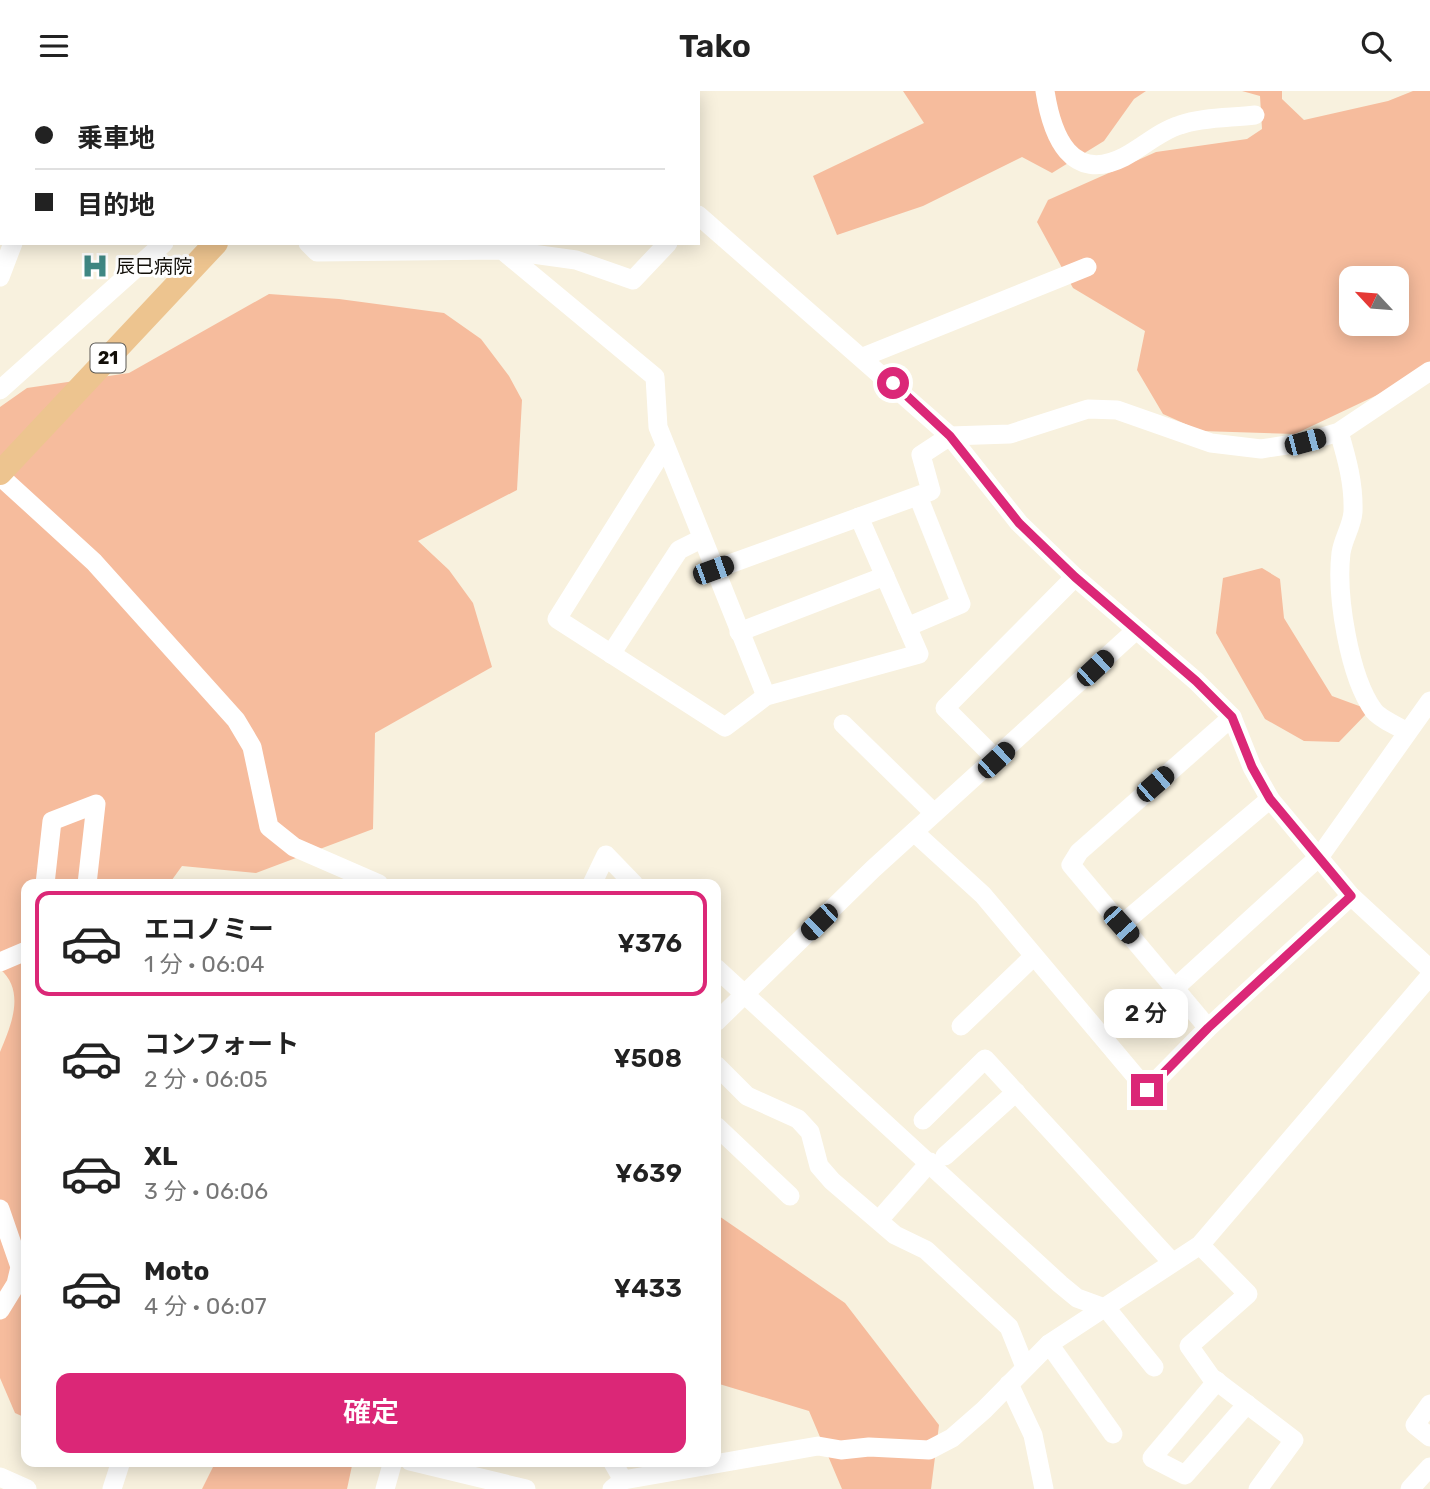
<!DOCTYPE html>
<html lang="ja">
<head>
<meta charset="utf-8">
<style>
	body { margin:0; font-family:Rubik,"Noto Sans JP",sans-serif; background:#f2f2f2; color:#222; height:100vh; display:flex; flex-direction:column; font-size:26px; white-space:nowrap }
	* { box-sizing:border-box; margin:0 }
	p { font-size:23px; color:#767676 }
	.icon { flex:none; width:38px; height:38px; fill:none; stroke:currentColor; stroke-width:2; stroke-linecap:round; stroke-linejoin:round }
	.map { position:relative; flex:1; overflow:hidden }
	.sheet { position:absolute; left:21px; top:788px; width:700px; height:588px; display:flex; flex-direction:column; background:#fff; border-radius:14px; box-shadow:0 4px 18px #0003 }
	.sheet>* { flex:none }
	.guide { position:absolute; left:0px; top:0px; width:700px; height:154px; box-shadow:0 4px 18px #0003; display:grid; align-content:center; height:154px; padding:0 35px; background:#fff }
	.needle { width:46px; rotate:296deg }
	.controls { position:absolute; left:1339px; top:175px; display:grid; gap:14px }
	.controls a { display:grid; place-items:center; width:70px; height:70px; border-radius:14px; background:#fff; box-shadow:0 4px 18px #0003; font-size:35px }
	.end { position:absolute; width:32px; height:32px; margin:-16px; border:9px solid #db2777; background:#fff; box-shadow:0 0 0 4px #fff }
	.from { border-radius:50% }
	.bubble { position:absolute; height:49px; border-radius:14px; background:#fff; box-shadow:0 4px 18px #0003; font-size:23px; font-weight:600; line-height:49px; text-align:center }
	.car { position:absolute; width:21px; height:42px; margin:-21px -10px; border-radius:9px; box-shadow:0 0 5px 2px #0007; background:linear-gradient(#222 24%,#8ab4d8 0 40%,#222 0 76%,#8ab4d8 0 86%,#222 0) }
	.guide b { display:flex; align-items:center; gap:24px; height:66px; font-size:26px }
	.guide b+b { border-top:2px solid #e0e0e0 }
	.guide i { width:18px; height:18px; background:#222 }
	ul { padding:12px 0 0; list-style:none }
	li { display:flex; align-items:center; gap:21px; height:105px; margin:0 14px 10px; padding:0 21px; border:4px solid transparent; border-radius:14px }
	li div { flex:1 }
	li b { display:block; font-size:26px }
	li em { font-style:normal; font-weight:600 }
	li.selected { border-color:#db2777 }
	li>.icon { width:63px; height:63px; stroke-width:1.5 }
	.cta { display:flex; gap:14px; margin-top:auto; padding:14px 35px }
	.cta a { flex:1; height:80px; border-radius:14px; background:#db2777; color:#fff; font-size:28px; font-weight:600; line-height:80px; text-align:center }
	header { display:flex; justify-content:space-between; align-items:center; height:91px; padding:0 35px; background:#fff; font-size:32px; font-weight:600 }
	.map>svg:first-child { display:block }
	.green { fill:#f6bc9d; fill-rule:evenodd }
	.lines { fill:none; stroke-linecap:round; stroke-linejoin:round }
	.minor { stroke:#fff; stroke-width:19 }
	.major { stroke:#edc48f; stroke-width:24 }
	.route { stroke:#db2777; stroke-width:9 }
	.labels { text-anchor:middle; stroke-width:6; stroke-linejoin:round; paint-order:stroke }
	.shield { fill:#fff; stroke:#595753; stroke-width:2 }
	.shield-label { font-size:18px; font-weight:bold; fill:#120f09 }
	.poi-label { font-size:19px; fill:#120f09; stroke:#fff; text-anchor:start }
</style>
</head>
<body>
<header><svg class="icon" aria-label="menu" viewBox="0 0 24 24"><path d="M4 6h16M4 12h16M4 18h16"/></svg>Tako<svg class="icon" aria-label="search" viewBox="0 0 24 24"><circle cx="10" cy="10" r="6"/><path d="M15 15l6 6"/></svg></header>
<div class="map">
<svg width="1430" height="1398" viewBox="0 0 1430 1398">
	<rect width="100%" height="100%" fill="#f8f1de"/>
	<g class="green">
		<path d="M 903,0 L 1146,0 L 1134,8 L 1104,50 L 1052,82 L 1022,66 L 923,115 L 837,144 L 813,85 L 924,32 Z"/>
		<path d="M 1242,0 L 1282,0 L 1282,8 L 1304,29 L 1388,10 L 1413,0 L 1430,0 L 1430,271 L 1390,298 L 1295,343 L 1201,340 L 1163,323 L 1137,279 L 1145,240 L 1073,197 L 1037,131 L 1048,109 L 1156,61 L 1247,48 L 1262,38 L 1260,5 ZM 1351,187 L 1396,187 L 1396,233 L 1351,233 Z"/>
		<path d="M 269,203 L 339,208 L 444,222 L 481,248 L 509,285 L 522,309 L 517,399 L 418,450 L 449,479 L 473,512 L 492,576 L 375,642 L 373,738 L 256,782 L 182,775 L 169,793 L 26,793 L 26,1327 L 15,1322 L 0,1287 L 0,961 C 11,935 26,900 0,878 L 0,316 L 27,297 L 129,282 Z"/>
		<path d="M 1262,477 L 1280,488 L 1284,527 L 1332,605 L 1370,619 L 1339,651 L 1304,650 L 1265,628 L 1216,542 L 1223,487 Z"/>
		<path d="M 716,1123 L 845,1212 L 939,1334 L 931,1398 L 842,1398 L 809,1320 L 716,1292 Z"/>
		<path d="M 216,1370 L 353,1370 L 347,1398 L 202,1398 Z"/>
	</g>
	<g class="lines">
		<g class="minor">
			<path d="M 82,0 L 86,2"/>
			<path d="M 555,0 L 556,2"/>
			<path d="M 1045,0 C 1052,45 1071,93 1124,66 C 1143,56 1160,40 1180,34 C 1202,26 1231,27 1255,24"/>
			<path d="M 335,2 L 337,0"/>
			<path d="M 0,74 L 2,75"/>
			<path d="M 698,124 L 950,345 L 1019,432 L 1075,486 L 1196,590 L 1232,626 L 1252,676 L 1270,708 L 1351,805 L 1430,878"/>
			<path d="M 308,152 L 317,161 L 502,159 L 655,286 L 658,336 L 766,605"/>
			<path d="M 503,159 L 576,169 L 633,189 L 668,152"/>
			<path d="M 0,186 L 13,152"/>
			<path d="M 863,266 L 1087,176"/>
			<path d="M 0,299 L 164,152"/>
			<path d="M 1339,341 C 1347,368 1354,393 1353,421 C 1352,435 1343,448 1341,462 C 1336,504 1349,586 1374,620 C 1380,628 1396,634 1405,640"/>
			<path d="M 665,356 L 557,528 L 725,636 L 766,605 L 919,563 L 859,426"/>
			<path d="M 0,385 L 94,471 L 236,629 L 252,656 L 269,736 L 294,756 L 379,793"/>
			<path d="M 713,479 L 931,400 L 921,364 L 950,345 L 1010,343 L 1088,318 L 1117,319 L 1211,352 L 1261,358 L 1305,351 L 1339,341 L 1430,280"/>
			<path d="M 907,536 L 961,513 L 918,405"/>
			<path d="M 739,541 L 885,485"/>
			<path d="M 611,563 L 679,459 L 701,448"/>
			<path d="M 843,633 L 934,722"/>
			<path d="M 997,669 L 945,617 L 1075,486"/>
			<path d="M 914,741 L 983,804 L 1147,999 L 1208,937 L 1351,805"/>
			<path d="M 45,793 L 52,730 L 96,713 L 87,793"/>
			<path d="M 592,793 L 606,764 L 634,793"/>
			<path d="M 1121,834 L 1270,708"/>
			<path d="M 0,871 L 26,860"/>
			<path d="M 716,877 L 1060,1193 L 1077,1207 L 1107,1218 L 1154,1276"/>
			<path d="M 1176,896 L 1320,765 L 1430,610"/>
			<path d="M 716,931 L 873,778 L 1135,540"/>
			<path d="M 961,935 L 1034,865"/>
			<path d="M 1208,937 L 1071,774 L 1079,761 L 1232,626"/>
			<path d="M 716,974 L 747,1005 L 798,1028 L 810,1041 L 819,1075 L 832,1090 L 895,1144 L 926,1159 L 1009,1236 L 1025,1276"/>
			<path d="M 923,1029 L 985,968 L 1171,1170"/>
			<path d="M 716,1035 L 790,1105"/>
			<path d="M 945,1065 L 1016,1001"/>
			<path d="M 0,1118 L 20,1176 L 16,1193 L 0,1219"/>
			<path d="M 879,1129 L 930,1071"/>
			<path d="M 1200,1154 L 1248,1203 L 1189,1255 L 1211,1286 L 1294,1349 L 1258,1398"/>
			<path d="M 1049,1253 L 1113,1343"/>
			<path d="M 1217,1290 L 1152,1367 L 1185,1384 L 1247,1313"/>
			<path d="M 1009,1293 L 1033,1344 L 1044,1398"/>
			<path d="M 1430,1313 L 1415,1334 L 1430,1346"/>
			<path d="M 410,1370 L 526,1398"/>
			<path d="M 0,1386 L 27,1398"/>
			<path d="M 623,1389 L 818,1355 L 841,1359 L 869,1356 L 929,1359 L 952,1347 L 984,1319 L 1049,1253 L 1200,1154 L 1430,885"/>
			<path d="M 112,1398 L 121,1370"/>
			<path d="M 385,1398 L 393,1370"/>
			<path d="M 612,1398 L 623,1389 L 612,1370"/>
			<path d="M 1410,1398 L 1430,1376"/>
		</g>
		<g class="major">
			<path d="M 350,2 L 352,0"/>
			<path d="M 0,382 L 216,152"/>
		</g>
	</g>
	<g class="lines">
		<path class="route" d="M 893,292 L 950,345 L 1019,432 L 1075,486 L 1196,590 L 1232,626 L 1252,676 L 1270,708 L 1351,805 L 1208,937 L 1147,999"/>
	</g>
	<defs>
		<g id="hospital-bare" transform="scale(2.1)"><path d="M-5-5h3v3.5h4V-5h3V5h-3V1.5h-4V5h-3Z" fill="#3f8783" stroke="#fff" stroke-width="2.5" paint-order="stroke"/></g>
	</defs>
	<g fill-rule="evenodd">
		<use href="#hospital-bare" x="95" y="175"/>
	</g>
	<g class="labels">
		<rect class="shield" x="90.5" y="252.5" width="35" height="29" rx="5"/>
		<g class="shield-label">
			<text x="108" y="273">21</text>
		</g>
		<g class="poi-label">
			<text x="116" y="182">辰巳病院</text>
		</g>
	</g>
</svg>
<div class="controls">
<a><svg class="needle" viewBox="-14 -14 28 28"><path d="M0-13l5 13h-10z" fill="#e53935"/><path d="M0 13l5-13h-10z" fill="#767676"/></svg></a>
</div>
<i class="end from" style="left:893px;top:292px"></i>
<i class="end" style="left:1147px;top:999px"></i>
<div class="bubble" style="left:1104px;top:898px;width:84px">2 分</div>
<i class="car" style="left:1305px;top:351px;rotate:75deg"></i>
<i class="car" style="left:713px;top:479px;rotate:70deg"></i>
<i class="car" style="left:1095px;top:577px;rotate:47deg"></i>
<i class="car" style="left:996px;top:669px;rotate:47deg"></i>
<i class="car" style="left:1155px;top:693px;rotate:49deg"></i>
<i class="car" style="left:819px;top:831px;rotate:226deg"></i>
<i class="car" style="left:1121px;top:834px;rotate:138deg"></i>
<div class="guide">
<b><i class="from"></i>乗車地</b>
<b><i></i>目的地</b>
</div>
<section class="sheet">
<ul>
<li class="selected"><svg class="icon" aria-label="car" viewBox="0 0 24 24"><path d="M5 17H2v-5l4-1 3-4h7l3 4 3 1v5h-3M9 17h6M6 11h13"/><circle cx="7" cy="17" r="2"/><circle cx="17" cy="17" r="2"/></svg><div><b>エコノミー</b><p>1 分 · 06:04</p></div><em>¥376</em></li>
<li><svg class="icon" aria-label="car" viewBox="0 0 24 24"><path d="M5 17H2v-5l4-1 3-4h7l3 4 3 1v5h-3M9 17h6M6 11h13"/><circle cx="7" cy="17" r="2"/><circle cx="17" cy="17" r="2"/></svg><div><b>コンフォート</b><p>2 分 · 06:05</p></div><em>¥508</em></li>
<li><svg class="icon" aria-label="car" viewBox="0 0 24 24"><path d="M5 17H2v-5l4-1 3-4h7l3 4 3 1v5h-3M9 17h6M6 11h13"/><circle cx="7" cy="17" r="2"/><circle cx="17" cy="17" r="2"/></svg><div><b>XL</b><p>3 分 · 06:06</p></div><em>¥639</em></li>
<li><svg class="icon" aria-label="car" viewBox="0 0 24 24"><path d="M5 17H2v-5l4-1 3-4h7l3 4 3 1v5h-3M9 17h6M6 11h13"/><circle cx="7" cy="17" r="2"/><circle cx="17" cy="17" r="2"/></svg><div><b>Moto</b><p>4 分 · 06:07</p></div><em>¥433</em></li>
</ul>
<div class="cta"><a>確定</a></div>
</section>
</div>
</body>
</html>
